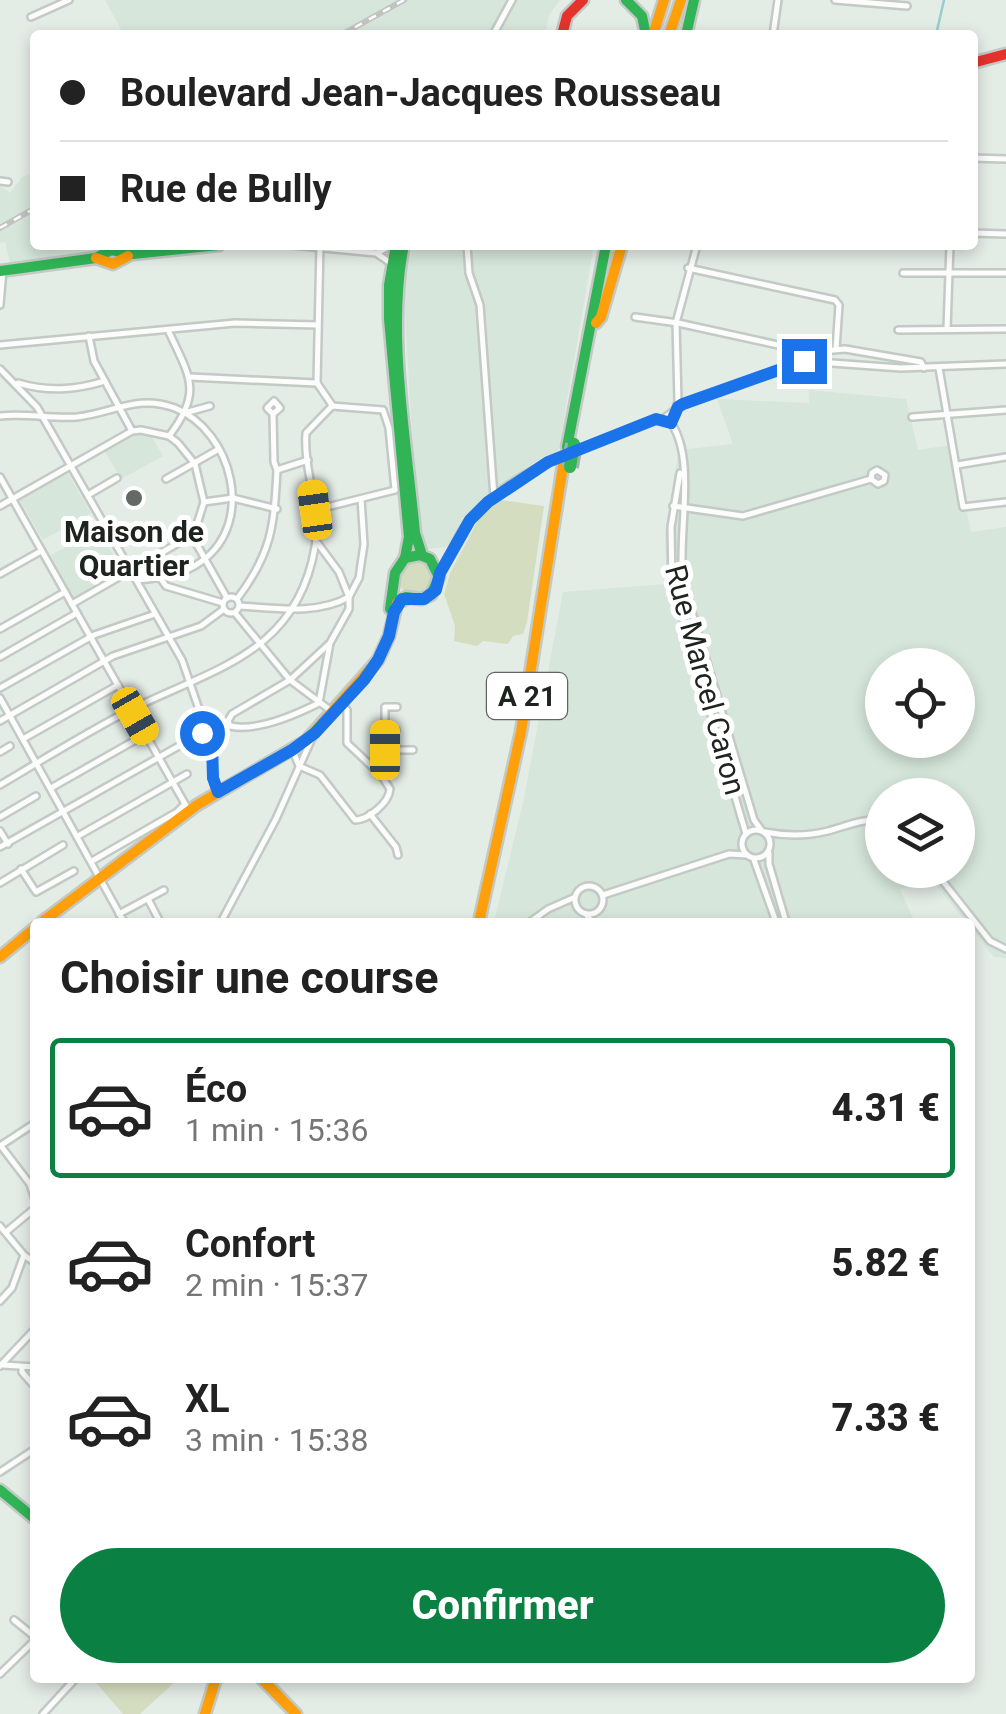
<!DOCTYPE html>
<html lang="fr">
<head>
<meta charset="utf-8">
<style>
	body { margin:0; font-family:Roboto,sans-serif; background:#f6f6f6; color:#222; height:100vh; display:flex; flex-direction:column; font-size:38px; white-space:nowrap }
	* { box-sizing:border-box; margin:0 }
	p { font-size:32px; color:#767676 }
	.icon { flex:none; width:55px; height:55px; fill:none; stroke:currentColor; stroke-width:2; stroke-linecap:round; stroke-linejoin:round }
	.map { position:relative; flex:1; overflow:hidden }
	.panel { position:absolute; left:30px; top:918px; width:945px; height:765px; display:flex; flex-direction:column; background:#fff; border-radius:10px; box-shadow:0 5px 15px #0003 }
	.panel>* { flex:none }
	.guide { position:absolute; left:30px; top:30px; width:948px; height:220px; border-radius:10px; box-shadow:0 5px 15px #0003; display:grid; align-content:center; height:220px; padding:0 30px; background:#fff }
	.controls { position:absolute; left:865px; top:648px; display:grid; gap:20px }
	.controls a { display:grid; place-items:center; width:110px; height:110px; border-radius:50%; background:#fff; box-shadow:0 5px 15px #0003; font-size:50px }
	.end { position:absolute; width:45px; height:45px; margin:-22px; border:12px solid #1a73e8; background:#fff; box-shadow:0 0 0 5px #fff }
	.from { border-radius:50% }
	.car { position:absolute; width:30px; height:60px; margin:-30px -15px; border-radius:12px; box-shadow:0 0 8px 2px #0007; background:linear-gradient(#f5c518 24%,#345 0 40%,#f5c518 0 76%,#345 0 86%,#f5c518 0) }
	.guide b { display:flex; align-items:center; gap:35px; height:95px; font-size:38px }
	.guide b+b { border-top:2px solid #e0e0e0 }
	.guide i { width:25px; height:25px; background:#222 }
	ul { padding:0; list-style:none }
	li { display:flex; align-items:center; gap:30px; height:140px; margin:0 20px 15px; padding:0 10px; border:5px solid transparent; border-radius:10px }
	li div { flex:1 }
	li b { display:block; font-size:38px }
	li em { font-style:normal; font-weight:800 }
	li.selected { border-color:#0b8043 }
	li>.icon { width:90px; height:90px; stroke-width:1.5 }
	h2 { padding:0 30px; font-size:45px; line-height:120px }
	.primary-button { display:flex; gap:20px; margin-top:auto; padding:20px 30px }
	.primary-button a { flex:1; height:115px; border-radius:60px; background:#0b8043; color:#fff; font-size:40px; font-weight:800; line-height:115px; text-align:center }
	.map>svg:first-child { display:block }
	.built { fill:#d6e6da; fill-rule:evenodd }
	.green { fill:#d5ddc1 }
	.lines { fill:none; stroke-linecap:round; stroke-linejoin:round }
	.stream { stroke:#97cdcc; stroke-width:2.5 }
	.street-casing { stroke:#c3c9c5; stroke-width:10 }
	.fast-casing { stroke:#c3c9c5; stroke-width:15 }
	.slow-casing { stroke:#c3c9c5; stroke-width:15 }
	.jam-casing { stroke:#c3c9c5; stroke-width:15 }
	.street { stroke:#fbfcfb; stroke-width:5 }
	.fast { stroke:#30b455; stroke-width:10 }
	.slow { stroke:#ff9f0a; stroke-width:10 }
	.jam { stroke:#e5322d; stroke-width:10 }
	.rail-casing { stroke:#c1c3c1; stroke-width:6 }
	.rail { stroke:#fff; stroke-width:2.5; stroke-dasharray:8; stroke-linecap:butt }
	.fast-bridge-casing { stroke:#a0b2ac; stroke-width:18; stroke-linecap:butt }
	.fast-bridge { stroke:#30b455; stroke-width:12 }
	.route { stroke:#1a73e8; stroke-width:12 }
	.poi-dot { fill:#636965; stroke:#fff; stroke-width:4 }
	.labels { text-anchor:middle; stroke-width:10; stroke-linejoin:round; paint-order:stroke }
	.shield { fill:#fff; stroke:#616562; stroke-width:2.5 }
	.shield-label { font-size:28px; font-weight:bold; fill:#1d231f }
	.poi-label { font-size:30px; font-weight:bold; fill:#1d231f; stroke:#fff }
	.street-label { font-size:30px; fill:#1d231f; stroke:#fff }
</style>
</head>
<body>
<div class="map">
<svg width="1006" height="1714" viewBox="0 0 1006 1714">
	<rect width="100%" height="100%" fill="#e4ece6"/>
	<g class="built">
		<path d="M 105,0 L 560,0 L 549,15 L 545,35 L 124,35 Z"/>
		<path d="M 35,173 L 35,245 L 174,245 L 11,266 L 5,242 L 0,243 L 0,185 L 10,193 L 22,177 Z"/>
		<path d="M 413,245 L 594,245 L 558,452 L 543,457 L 471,509 L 456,546 L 419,550 L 405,317 L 405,277 Z"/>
		<path d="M 809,390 L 906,399 L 918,450 L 951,445 L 963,512 L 967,512 L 971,532 L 1006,527 L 1006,958 L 994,957 L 970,927 L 970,922 L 966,922 L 928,875 L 900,890 L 915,922 L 494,922 L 524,798 L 563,592 L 667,584 L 665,534 L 679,450 L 733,444 L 717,399 L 809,403 ZM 882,665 L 958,665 L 958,740 L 882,740 ZM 882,795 L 958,795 L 958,870 L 882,870 Z"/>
		<path d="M 136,433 L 150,434 L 163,456 L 121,479 L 104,450 Z"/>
		<path d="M 67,472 L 91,513 L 43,540 L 19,499 Z"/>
		<path d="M 99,529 L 103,537 L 97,541 L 100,545 L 106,542 L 123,572 L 74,599 L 51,555 Z"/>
	</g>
	<g class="green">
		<path d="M 501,500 L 544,506 L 527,622 L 523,634 L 513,636 L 508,644 L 483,641 L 477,646 L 454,641 L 455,626 L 444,594 L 450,573 L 481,515 Z"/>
		<circle cx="417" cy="577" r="19"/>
		<path d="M 92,1678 L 179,1678 L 140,1714 L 123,1714 Z"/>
	</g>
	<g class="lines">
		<path class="stream" d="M 936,35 L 944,0"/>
		<g class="street-casing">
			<g id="street">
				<path d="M 835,0 L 907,6"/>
				<path d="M 31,17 L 69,0"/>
				<path d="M 493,35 L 512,0"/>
				<path d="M 773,35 L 778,0"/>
				<path d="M 972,158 L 1006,159"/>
				<path d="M 0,181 L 8,182"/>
				<path d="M 972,233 L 1006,234"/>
				<path d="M 239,245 L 240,245"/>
				<path d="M 292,245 L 376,253 L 392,264"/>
				<path d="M 467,245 L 469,273 L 480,305 L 494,497"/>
				<path d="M 379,252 L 391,245"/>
				<path d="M 688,268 L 835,300 L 839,305 L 836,349"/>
				<path d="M 903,273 L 1006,273"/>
				<path d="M 0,305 L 3,270"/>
				<path d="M 635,317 L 678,323 L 810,352 L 845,349 L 921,362 L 924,368"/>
				<path d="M 947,329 L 950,245"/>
				<path d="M 168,330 C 190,377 203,392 169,436"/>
				<path d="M 898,330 L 1006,329"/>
				<path d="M 89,336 L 94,361 L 132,431"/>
				<path d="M 0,345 L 235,323 L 318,325"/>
				<path d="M 939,368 L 963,507 L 1006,502"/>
				<path d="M 0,369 L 37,407 L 182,660 L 203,721 L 202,733 L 212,742 L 213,779 L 218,792"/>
				<path d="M 190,377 L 316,383"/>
				<path d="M 18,383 C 48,392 75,390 105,381"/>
				<path d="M 317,383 L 320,245"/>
				<path d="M 317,383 L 332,405"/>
				<path d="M 188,412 L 210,406"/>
				<path d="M 273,414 L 280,408 L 274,401 L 267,408 L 273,414 L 274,462 L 277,470"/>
				<path d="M 0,416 C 26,413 51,419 77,417 C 113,413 137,394 175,408 C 232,431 256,522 202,561 C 182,576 161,578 137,580"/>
				<path d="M 912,417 L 1006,410"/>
				<path d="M 671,422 L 678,402 L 676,323 L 697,245"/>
				<path d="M 671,423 C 697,460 677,536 683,582 L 754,820 L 762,831"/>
				<path d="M 957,465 L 1006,457"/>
				<path d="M 680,473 L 671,527 L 672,582 L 746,834"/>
				<path d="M 0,477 L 189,811"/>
				<path d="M 166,479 L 219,449"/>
				<path d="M 88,495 L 117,478"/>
				<path d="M 204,502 L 233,498 L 277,509"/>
				<path d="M 0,506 L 132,431 L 141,430 L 169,436 L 178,443 L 195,464 L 204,502 L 194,534 L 72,604"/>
				<path d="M 673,506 L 743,516 L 871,479 L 872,473 L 877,470 L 885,475 L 884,481 L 878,484 L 871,479"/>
				<path d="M 192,536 L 227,598"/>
				<path d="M 439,573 C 451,555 460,528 475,513 C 523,463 594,445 655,419 L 663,419 L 683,404 L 804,361 L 901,368 L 1006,364"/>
				<path d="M 0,574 L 41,551"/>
				<path d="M 161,579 L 166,586 L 223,603"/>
				<circle cx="231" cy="605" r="8"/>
				<path d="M 237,599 C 272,553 274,526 277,470 L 308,460"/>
				<path d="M 240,606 C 275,608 317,615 349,597 L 339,572 L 316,541"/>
				<path d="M 235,613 L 290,680 L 334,713"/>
				<path d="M 0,629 L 65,592"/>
				<path d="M 330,643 L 319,703 C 295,715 257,732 230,726 L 228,721 L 232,714 L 290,680 L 330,643 L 349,609 L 349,597 L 359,578 L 364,544 L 361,499"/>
				<path d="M 0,657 L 77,613"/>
				<path d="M 0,688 L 94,635 L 155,614"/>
				<path d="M 0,698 L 124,922"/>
				<path d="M 0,721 L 113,656 L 201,626 L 224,609"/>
				<path d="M 385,730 L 396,730"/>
				<path d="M 23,739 L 118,685"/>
				<path d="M 385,750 L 413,750"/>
				<path d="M 293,751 L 299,766 L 320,775 L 355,820 C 368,820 389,803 390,789 L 381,775 L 347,743 L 347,710 L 342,704"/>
				<path d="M 0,752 L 10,746"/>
				<path d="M 381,775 L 385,769 L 385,707 L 397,707"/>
				<path d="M 0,785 C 44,759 87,732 132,709 C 215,668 297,653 315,547 C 322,509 303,471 306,433 L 332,406 L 383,410 L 389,428 L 395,490 L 315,510"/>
				<path d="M 51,788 L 146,734"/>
				<path d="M 370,814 L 396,847 L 398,855"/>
				<path d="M 0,817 L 36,796"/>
				<circle cx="756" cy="844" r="14"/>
				<path d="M 0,831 L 8,844"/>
				<path d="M 765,832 C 785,836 808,836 828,831 C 847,826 862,818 882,821"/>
				<path d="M 78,836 L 187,774"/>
				<path d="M 0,847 L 202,733"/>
				<path d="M 769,853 L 769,864 L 786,922"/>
				<path d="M 754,860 L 776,922"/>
				<path d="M 92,861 L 177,812 L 185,804"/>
				<path d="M 21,869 L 36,892 L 74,871"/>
				<path d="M 934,870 L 990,941 L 1006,949"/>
				<path d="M 0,883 L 63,845"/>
				<circle cx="589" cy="900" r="14"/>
				<path d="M 603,895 L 729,854 L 747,855"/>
				<path d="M 148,899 L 160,922"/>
				<path d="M 119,914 L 164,890"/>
				<path d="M 586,914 L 592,922"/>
				<path d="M 221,922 L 276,819 L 313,736"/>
				<path d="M 530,922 L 548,909 L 573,898"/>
				<path d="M 0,1146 L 35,1123"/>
				<path d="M 1,1146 L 30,1184 L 35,1200"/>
				<path d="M 0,1226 L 24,1255"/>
				<path d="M 6,1232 L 35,1208"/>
				<path d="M 0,1301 L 12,1288 L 24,1255 L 35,1263"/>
				<path d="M 3,1365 L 35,1367"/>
				<path d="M 0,1366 L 35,1329"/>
				<path d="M 22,1367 L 22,1372 L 35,1387"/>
				<path d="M 0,1472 L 35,1449"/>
				<path d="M 14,1620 L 35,1637"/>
				<path d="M 0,1674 L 35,1640"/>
				<path d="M 43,1714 L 76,1678"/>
			</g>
		</g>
		<g class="fast-casing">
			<g id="fast">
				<path d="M 626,0 L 642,16 L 646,35"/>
				<path d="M 686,35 L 694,0"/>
				<path d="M 404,245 C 386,330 407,445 415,533 L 422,555"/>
				<path d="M 0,271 L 96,258 L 111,250 L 133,254 L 219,245"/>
				<path d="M 567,447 L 606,245"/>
				<path d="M 405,558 L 420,555 L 430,559 L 439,577 L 431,595 L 421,599 L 406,597"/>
				<path d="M 390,609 L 395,573 L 405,558 L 409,537 L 389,319 L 389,285 L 396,245"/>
				<path d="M 0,1490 L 35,1519"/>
			</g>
		</g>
		<g class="slow-casing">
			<g id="slow">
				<path d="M 653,35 L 664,0"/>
				<path d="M 669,35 L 681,0"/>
				<path d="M 96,258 L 113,264 L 128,256"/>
				<path d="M 596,323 L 601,317 L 622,245"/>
				<path d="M 42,922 L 197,805 L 306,741 L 378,660 L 389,636 L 397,603 L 408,598"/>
				<path d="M 479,922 L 521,732 L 563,466"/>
				<path d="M 0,957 L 35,928"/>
				<path d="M 261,1678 L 296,1714"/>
				<path d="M 205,1714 L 216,1678"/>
			</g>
		</g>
		<g class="jam-casing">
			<g id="jam">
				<path d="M 562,35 L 567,16 L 583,0"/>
				<path d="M 972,63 L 1006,54"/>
			</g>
		</g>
		<use href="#street" class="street"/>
		<use href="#fast" class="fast"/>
		<use href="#slow" class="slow"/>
		<use href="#jam" class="jam"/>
		<g class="rail-casing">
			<g id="rail">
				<path d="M 341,35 L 404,0"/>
				<path d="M 0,228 L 35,208"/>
			</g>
		</g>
		<use href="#rail" class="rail"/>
		<g class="fast-bridge-casing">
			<path id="fast-bridge" d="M 570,467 L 574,444"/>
		</g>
		<use href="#fast-bridge" class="fast-bridge"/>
	</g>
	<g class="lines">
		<path class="route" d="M 202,733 L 212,742 L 213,778 L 218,792 L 292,750 L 315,733 L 364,680 L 378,660 L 389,636 L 394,612 L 402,599 L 424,599 L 436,590 L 440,573 L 470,520 L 488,502 L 548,462 L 656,419 L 671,423 L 678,407 L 683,404 L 804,361"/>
	</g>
	<circle class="poi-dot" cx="134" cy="498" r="10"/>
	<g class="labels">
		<rect class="shield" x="487" y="673" width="80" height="46" rx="8"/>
		<g class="shield-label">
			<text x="527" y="706">A 21</text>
		</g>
		<g class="poi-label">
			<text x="134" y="542">Maison de<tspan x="134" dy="34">Quartier</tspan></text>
		</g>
		<g class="street-label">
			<text transform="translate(705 680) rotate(75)" y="10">Rue Marcel Caron</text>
		</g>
	</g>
</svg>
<div class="controls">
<a><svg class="icon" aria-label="locate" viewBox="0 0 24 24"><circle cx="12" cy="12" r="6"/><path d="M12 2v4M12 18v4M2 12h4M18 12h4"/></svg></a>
<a><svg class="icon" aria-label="layers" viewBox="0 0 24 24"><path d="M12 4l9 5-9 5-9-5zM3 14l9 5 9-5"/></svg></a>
</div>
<i class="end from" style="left:202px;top:733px"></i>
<i class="end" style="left:804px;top:361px"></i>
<i class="car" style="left:315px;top:510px;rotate:352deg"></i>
<i class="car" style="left:135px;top:716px;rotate:150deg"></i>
<i class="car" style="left:385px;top:750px;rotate:0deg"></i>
<div class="guide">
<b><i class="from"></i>Boulevard Jean-Jacques Rousseau</b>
<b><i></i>Rue de Bully</b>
</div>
<section class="panel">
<h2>Choisir une course</h2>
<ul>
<li class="selected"><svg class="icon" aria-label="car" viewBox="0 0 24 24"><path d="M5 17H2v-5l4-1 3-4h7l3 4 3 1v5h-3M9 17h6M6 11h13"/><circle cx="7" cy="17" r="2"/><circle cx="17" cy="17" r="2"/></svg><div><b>Éco</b><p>1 min · 15:36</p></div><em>4.31 €</em></li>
<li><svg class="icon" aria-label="car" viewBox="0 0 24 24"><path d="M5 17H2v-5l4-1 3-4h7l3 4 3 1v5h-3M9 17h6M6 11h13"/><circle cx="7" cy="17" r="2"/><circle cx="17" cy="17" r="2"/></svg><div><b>Confort</b><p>2 min · 15:37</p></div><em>5.82 €</em></li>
<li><svg class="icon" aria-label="car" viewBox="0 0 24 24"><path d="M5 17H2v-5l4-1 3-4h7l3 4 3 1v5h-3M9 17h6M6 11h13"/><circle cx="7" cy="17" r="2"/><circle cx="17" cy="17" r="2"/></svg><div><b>XL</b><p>3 min · 15:38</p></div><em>7.33 €</em></li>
</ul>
<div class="primary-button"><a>Confirmer</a></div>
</section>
</div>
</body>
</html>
